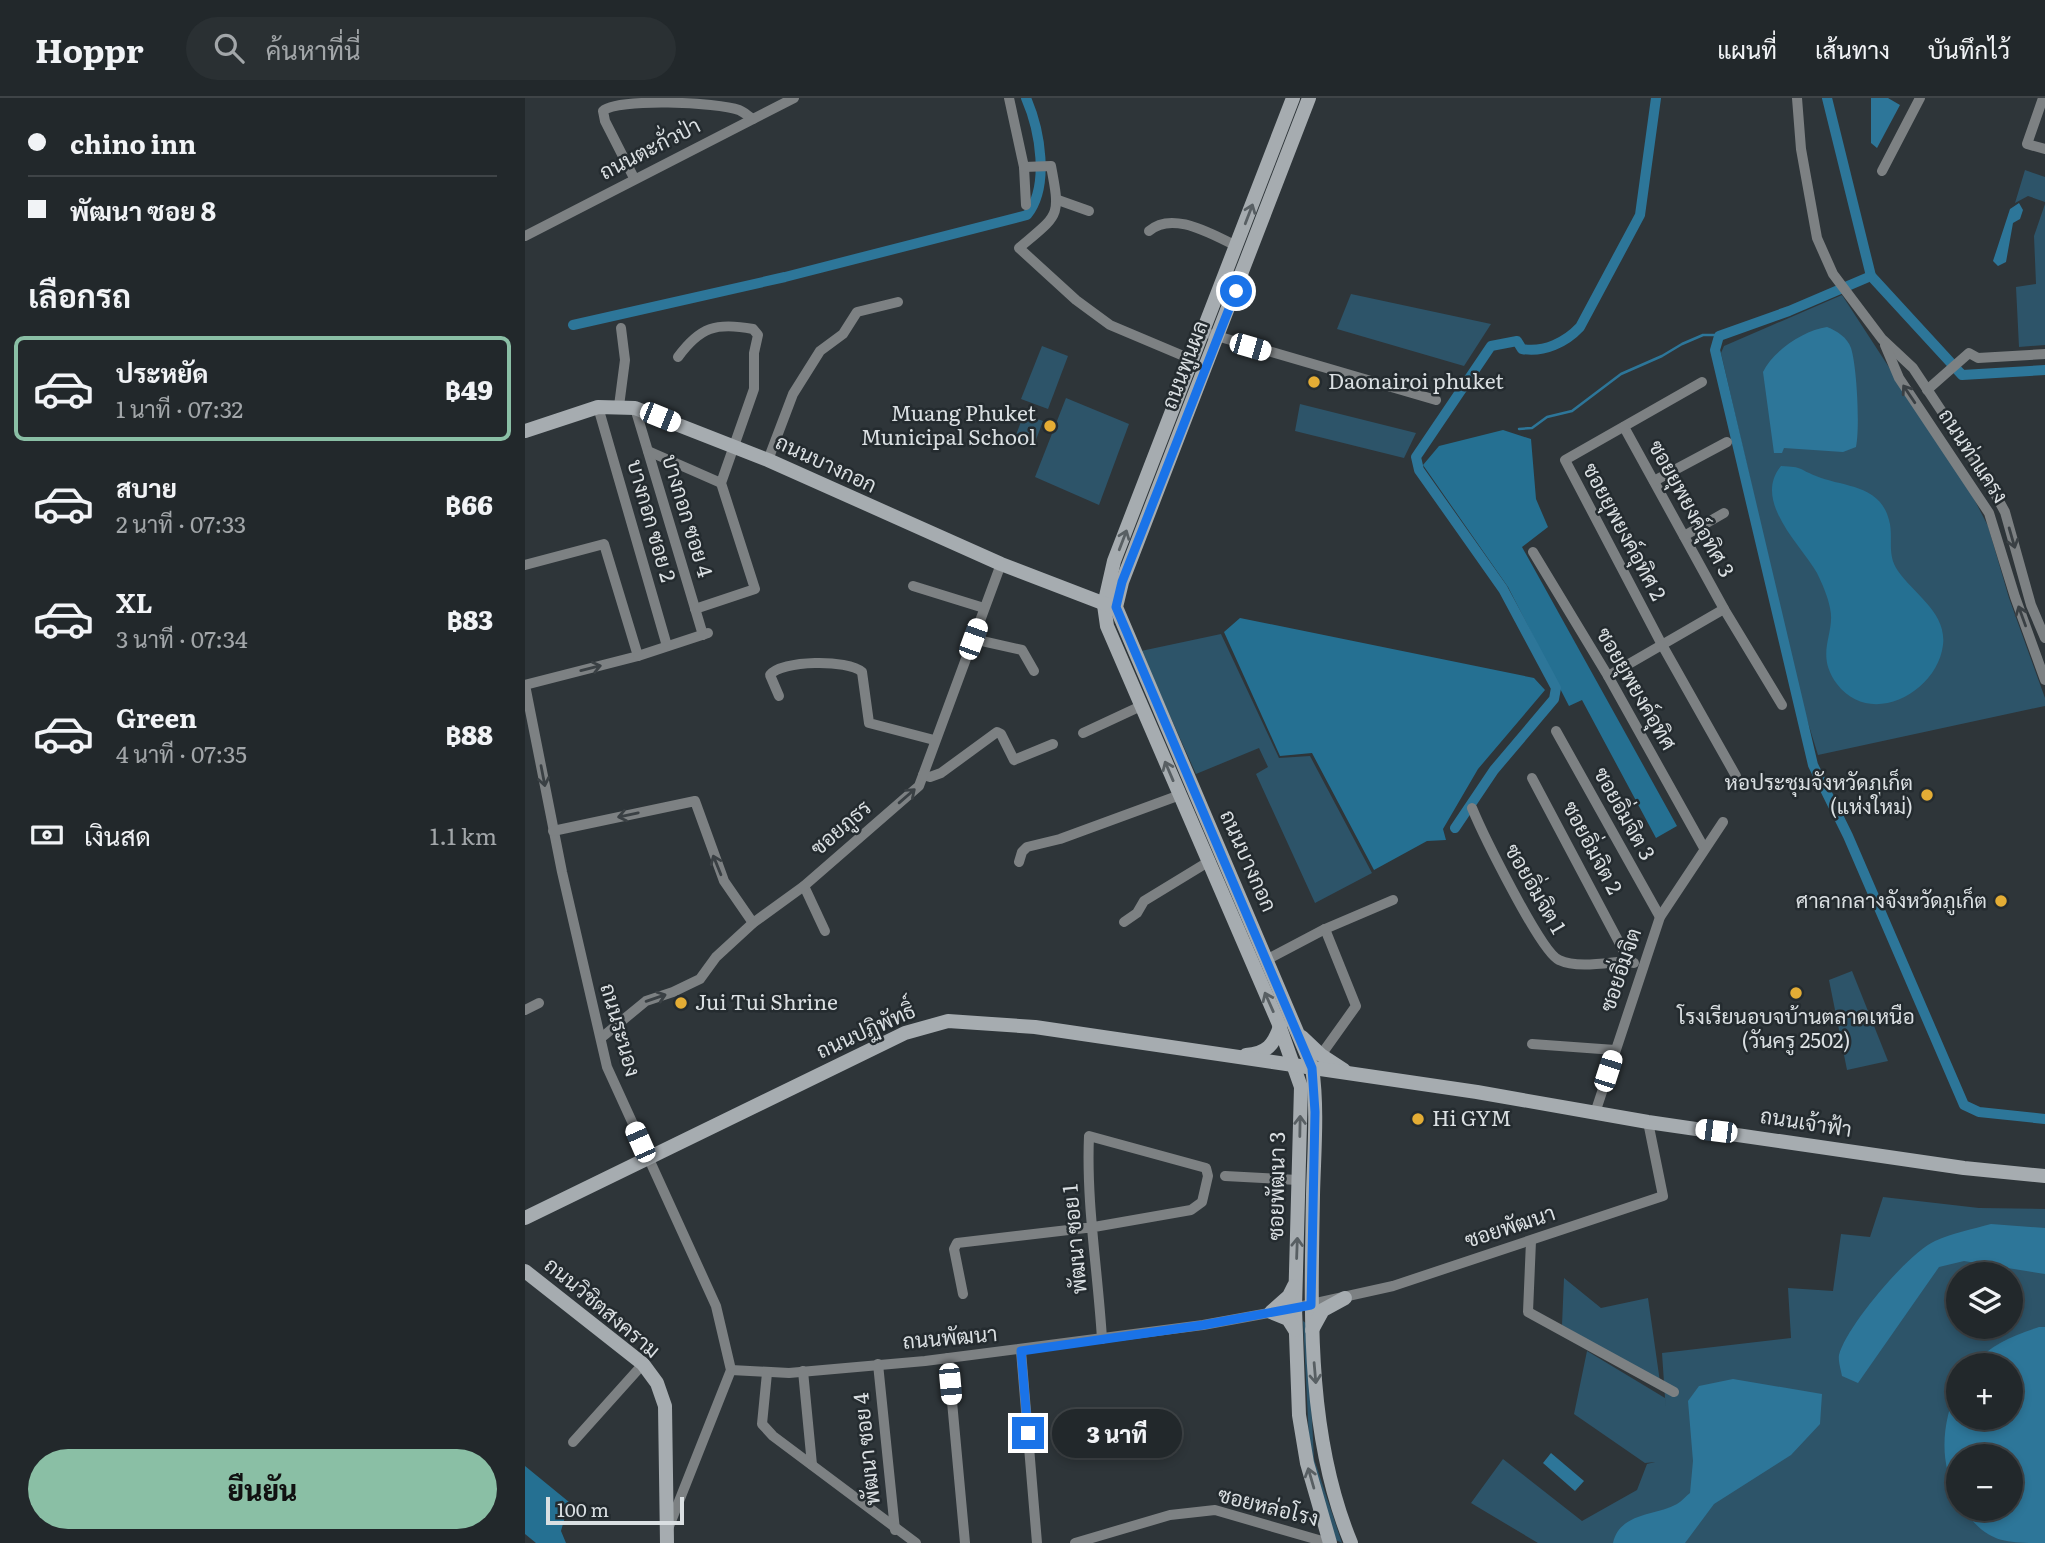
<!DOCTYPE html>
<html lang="th">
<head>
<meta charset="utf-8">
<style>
	body { margin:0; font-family:Literata,Sarabun,serif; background:#2a3033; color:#f1f3f6; height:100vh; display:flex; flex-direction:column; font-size:26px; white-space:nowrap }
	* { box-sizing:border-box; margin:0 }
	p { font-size:23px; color:#a2a6a9 }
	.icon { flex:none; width:38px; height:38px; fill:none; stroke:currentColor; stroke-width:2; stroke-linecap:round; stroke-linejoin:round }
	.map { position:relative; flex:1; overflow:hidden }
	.panel { display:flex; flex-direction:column; background:#22282b; width:525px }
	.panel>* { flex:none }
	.banner { display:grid; align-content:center; height:154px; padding:0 28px; background:#22282b }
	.fabs { position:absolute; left:1421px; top:1164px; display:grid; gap:14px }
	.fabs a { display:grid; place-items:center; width:77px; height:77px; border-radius:50%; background:#22282b; box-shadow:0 4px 10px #0003,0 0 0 2px #3f4447; font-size:35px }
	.scale { position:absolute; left:21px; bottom:18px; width:138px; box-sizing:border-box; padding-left:7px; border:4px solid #dadfe2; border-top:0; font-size:19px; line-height:24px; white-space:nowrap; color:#dadfe2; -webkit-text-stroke:5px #242b2f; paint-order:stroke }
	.end { position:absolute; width:32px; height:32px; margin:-16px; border:9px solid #1a73e8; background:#fff; box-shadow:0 0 0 4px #fff }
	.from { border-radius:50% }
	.bubble { position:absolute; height:49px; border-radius:24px; background:#22282b; box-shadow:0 4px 10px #0003,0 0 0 2px #3f4447; font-size:23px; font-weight:800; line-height:49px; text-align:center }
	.car { position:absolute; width:21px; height:42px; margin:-21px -10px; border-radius:9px; box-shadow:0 0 5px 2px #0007; background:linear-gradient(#fff 24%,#345 0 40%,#fff 0 76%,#345 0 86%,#fff 0) }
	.banner b { display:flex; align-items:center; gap:24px; height:66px; font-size:26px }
	.banner b+b { border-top:2px solid #3f4447 }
	.banner i { width:18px; height:18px; background:#f1f3f6 }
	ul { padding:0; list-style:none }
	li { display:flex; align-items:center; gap:21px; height:105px; margin:0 14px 10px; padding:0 14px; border:4px solid transparent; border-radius:10px }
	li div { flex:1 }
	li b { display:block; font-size:26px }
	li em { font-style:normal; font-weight:800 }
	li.current { border-color:#8abfa5 }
	li>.icon { width:63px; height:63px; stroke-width:1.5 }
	h2 { padding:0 28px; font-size:32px; line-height:84px }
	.pay { display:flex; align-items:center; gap:18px; height:77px; padding:0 28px; font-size:26px }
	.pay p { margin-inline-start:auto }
	.action { display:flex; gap:14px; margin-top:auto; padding:14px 28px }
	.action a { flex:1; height:80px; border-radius:42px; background:#8abfa5; color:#111; font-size:28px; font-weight:800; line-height:80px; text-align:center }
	header { display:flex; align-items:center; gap:42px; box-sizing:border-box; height:98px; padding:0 35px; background:#22282b; border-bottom:2px solid #3f4447 }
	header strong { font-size:33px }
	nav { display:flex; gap:38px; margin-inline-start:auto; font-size:24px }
	.search { width:490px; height:63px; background:#2a3033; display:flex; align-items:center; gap:18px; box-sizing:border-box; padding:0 24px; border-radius:38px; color:#a2a6a9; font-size:26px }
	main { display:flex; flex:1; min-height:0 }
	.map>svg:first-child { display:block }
	.green { fill:#2d5469; fill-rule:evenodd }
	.forest { fill:#257092 }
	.water { fill:#2d7699 }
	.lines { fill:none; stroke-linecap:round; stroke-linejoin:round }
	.stream { stroke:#2d7699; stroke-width:2.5 }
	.canal { stroke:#2d7699; stroke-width:10 }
	.street { stroke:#7d8183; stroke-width:10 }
	.secondary { stroke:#a6acb0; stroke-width:14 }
	.oneway { stroke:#585f63 }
	.oneway2 { stroke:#3a4044 }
	.route { stroke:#1a73e8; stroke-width:9 }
	.poi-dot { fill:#e4ad35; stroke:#242b2f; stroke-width:2.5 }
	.labels { text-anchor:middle; stroke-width:5; stroke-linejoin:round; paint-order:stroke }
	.street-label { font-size:21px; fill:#dadfe2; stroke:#242b2f }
	.poi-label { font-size:21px; fill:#dadfe2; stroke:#242b2f; text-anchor:start }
</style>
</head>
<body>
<header>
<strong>Hoppr</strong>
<div class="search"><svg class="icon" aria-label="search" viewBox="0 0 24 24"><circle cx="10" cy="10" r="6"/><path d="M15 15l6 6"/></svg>ค้นหาที่นี่</div>
<nav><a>แผนที่</a><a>เส้นทาง</a><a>บันทึกไว้</a></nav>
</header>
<main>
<section class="panel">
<div class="banner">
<b><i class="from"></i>chino inn</b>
<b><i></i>พัฒนา ซอย 8</b>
</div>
<h2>เลือกรถ</h2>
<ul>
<li class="current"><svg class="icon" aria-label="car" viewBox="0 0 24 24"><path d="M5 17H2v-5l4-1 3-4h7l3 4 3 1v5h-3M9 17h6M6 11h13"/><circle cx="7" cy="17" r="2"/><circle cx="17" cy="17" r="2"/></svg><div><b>ประหยัด</b><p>1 นาที · 07:32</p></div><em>฿49</em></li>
<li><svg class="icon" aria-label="car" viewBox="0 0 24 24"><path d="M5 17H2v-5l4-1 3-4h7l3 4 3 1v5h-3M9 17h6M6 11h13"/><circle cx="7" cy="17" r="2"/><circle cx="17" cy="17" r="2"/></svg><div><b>สบาย</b><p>2 นาที · 07:33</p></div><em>฿66</em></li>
<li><svg class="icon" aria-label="car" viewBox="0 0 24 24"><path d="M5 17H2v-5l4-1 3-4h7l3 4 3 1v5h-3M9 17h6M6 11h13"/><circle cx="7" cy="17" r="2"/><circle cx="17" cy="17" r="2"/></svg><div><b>XL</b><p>3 นาที · 07:34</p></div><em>฿83</em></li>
<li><svg class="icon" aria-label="car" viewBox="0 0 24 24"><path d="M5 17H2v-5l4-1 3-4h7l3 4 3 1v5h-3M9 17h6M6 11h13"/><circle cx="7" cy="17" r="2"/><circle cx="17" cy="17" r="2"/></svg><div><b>Green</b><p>4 นาที · 07:35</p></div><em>฿88</em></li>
</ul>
<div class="pay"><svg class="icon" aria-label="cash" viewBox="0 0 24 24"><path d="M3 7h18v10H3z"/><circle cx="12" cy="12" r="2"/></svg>เงินสด<p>1.1 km</p></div>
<div class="action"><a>ยืนยัน</a></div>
</section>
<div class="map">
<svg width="1520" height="1445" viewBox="0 0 1520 1445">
	<rect width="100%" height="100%" fill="#2e3539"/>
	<g class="green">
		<path d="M 1500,72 L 1520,79 L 1520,104 L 1503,98 L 1490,105 Z"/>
		<path d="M 1520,106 L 1520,247 L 1494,249 L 1491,189 L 1511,186 L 1509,138 Z"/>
		<path d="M 826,196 L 966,226 L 939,268 L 812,231 Z"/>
		<path d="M 1317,197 L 1447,397 L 1463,428 L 1484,500 L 1520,600 L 1520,608 L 1293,657 L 1276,602 L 1196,255 L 1199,248 Z"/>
		<path d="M 517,248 L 543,258 L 523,311 L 496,301 Z"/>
		<path d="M 541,300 L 604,326 L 574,407 L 510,379 Z"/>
		<path d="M 775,306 L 891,335 L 879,360 L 770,333 Z"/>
		<path d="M 499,316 L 518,323 L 508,350 L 489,342 Z"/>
		<path d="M 696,536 L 754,660 L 785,658 L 847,775 L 790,805 L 731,676 L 743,669 L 734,650 L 671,676 L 616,553 Z"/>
		<path d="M 1327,873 L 1363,963 L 1322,972 L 1304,882 Z"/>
		<path d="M 1358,1099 L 1454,1110 L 1520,1111 L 1520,1445 L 1013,1445 L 946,1405 L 978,1361 L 1057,1423 L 1112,1392 L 1122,1366 L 1130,1364 L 1120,1365 L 1049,1316 L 1062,1253 L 1140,1300 L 1141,1314 L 1137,1255 L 1266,1240 L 1263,1190 L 1308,1193 L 1316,1136 L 1345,1139 ZM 1433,1176 L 1486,1176 L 1486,1228 L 1433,1228 ZM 1433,1267 L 1486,1267 L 1486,1320 L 1433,1320 ZM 1433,1358 L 1486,1358 L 1486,1410 L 1433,1410 Z"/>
		<path d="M 1039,1180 L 1076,1210 L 1123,1200 L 1135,1284 L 1037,1227 Z"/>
		<path d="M 778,1223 L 782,1226 L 789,1361 L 817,1445 L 811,1442 L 785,1360 Z"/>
	</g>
	<g class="forest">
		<path d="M 978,332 L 1006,341 L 1011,401 L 1023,429 L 997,449 L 1152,728 L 1131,740 L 1057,602 L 1044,608 L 983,489 L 898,367 L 914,348 Z"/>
		<path d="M 1256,368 C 1279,369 1273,371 1291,378 C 1317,389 1355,386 1364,422 C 1369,439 1361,456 1373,473 C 1389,496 1422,515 1418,547 C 1412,595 1345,630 1312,586 C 1289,555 1311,536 1305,510 C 1303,499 1297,485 1292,475 C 1276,447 1227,403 1256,368 Z"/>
		<path d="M 715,520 L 1009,580 L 1020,592 L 953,671 L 918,731 L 921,742 L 902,743 L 849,772 L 787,655 L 755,658 L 699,534 Z"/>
		<path d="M 0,1368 L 44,1404 L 36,1433 L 41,1445 L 11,1445 L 0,1436 Z"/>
	</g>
	<g class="water">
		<path d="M 1346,0 L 1363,0 L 1375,7 L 1352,50 L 1346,45 Z"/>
		<path d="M 1494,105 L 1498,112 L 1495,121 L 1488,125 L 1481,164 L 1473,168 L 1468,163 L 1485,111 Z"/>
		<path d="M 1302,229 C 1312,233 1322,239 1326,250 C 1332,269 1335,330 1331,349 L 1318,354 L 1259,350 L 1257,355 L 1249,355 L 1238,274 C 1248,253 1279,232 1302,229 Z"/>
		<path d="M 1466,1126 L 1520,1130 L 1520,1176 L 1439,1163 L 1414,1169 L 1333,1285 L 1317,1278 C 1316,1272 1313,1263 1314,1257 C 1321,1229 1383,1155 1410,1143 C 1427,1135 1448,1131 1466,1126 Z"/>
		<path d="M 1514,1229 L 1520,1229 L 1520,1445 C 1479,1445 1463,1445 1438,1411 L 1486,1410 L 1486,1358 L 1433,1358 L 1433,1401 C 1413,1362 1417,1326 1433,1287 L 1433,1320 L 1486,1320 L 1486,1267 L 1448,1267 C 1466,1246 1489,1237 1514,1229 Z"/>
		<path d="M 1208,1281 L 1297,1296 L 1295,1326 L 1266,1357 L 1189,1406 L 1160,1445 L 1088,1445 C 1095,1414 1131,1418 1152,1406 C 1157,1403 1161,1398 1165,1395 L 1168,1363 L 1163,1303 L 1174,1288 Z"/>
		<path d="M 1026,1355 L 1059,1383 L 1050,1393 L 1018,1365 Z"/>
	</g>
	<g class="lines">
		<path class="stream" d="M 994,331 L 1007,330 L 1022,319 L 1047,313 L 1096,276 L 1137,258 L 1157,246 L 1178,237 L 1196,237"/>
		<g class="canal">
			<path d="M 1302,0 L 1346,178 L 1437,277 L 1520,272"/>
			<path d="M 1346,178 L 1264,213 L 1194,238 L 1190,252 L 1288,667 L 1323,738 L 1439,1007 L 1454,1014 L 1520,1021"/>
			<path d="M 48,227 L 260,179 L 502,117 C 525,88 515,32 501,0"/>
			<path d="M 930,730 L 969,672 L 1029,601 L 1031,590 L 978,491 L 894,372 L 891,359 L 966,248 L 992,243 L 997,251 C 1019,255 1041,244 1055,229 L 1115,117 L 1131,0"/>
		</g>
		<g class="street">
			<path d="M 484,0 L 499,69 L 501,107"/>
			<path d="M 1272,0 L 1276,51 L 1292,140 L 1308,176 L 1357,241 L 1388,270 L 1463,383 L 1480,414 L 1506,507 L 1520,540"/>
			<path d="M 1518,0 L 1502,46 L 1520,51"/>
			<path d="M 499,69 L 526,68 C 536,120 534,116 494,150 L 551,202 L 585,227 L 668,262"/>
			<path d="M 1357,73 L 1395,0"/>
			<path d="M 109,80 L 80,23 L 78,13 C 91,0 193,4 214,12 C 219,14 223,18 228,21"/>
			<path d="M 533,102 L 564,113"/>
			<path d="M 624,133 C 648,112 687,137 712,148"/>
			<path d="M 0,138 L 269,0"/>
			<path d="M 685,236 L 911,302"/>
			<path d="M 1360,247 L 1374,280 L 1464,415 L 1490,499 L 1520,582"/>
			<path d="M 153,259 C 175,229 191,224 228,231 L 233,237 L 229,255 L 229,291 L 196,385 L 230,491 L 170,511"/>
			<path d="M 1177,284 L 1040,362 L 1136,545 L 1211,678"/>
			<path d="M 1402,292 L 1444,255 L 1453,260 L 1520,256"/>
			<path d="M 94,308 L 100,262 L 96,230"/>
			<path d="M 73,309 L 142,548"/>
			<path d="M 110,310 L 178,537"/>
			<path d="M 1099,329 L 1199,511 L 1257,607"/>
			<path d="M 123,353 L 196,385"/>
			<path d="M 243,362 L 268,296 L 295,253 L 318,236 L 332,214 L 373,204"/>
			<path d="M 1129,383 L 1202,344"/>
			<path d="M 1159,438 L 1199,415"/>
			<path d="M 1008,454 L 1083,578 L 1179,750"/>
			<path d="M 0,467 L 79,446 L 113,558 L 0,587"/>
			<path d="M 388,488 L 459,510"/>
			<path d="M 448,541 L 497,552 L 509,573"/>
			<path d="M 113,558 L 183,535"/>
			<path d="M 1083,578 L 1199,511"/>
			<path d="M 0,587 L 37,774 L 82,969 L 191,1208 L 206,1272 L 143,1431"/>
			<path d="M 254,598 L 245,577 C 256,562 323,561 337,574 L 344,625 L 409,642"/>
			<path d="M 1031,633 L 1135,819"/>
			<path d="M 558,635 L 616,608"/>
			<path d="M 398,677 L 405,679 L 416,675 L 472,634 L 476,636 L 489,662 L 528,646"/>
			<path d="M 1007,680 L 1104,863 L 1109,865"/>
			<path d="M 947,710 C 957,734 1016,855 1034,862 C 1053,871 1084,864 1104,863"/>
			<path d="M 28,733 L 170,703 L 199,783 L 228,825"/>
			<path d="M 494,764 L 497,754 L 502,749 L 535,741 L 655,697"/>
			<path d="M 279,788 L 300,833"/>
			<path d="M 599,824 L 612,815 L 619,803 L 683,764"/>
			<path d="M 743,861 L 800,831 L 868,802"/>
			<path d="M 0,912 L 14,905"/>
			<path d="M 76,940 L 121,903 L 148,894 L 175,881 L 191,859 L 228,825 L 279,788 L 394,688 L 476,466"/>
			<path d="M 1007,946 L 1090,952"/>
			<path d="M 796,957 L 831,908 L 800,831"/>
			<path d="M 1070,1015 L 1135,819 L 1198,724"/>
			<path d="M 700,1078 L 773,1082"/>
			<path d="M 1006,1143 L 1003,1214 L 1149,1294"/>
			<path d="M 438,1196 L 429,1151 L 432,1145 L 569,1129 L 666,1112 L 677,1104 L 683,1078 L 681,1070 L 564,1038 C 561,1105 573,1174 577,1241"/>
			<path d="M 496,1253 L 512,1445"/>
			<path d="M 423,1260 L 440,1445"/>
			<path d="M 353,1266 L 370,1432"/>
			<path d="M 206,1272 L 264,1275 L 400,1263 L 678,1227 L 755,1213 L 868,1188 L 1138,1098 L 1123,1024"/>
			<path d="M 278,1273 L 287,1367"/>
			<path d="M 242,1275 L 237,1326 L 248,1338 L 391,1445"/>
			<path d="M 48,1344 L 118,1266"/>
			<path d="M 550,1445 L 645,1417 L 690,1412 L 804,1445"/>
		</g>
		<g class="secondary">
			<path d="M 768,0 L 589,463 L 579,507 L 582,528 L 753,924 L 776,989 L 770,1210 L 774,1317 L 782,1365 L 805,1445"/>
			<path d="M 784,0 L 597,484 L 591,509 L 787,969 C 793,1011 789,1055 788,1097 C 786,1213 781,1336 826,1445"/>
			<path d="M 0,333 L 73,309 L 110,310 L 243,362 L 476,466 L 588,509"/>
			<path d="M 777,939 L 796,957 L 819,972"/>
			<path d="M 721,957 C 742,955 749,947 755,928"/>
			<path d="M 0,1120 L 380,935 L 423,923 L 510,929 L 952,994 L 1123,1024 L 1439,1070 L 1520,1078"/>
			<path d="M 0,1173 L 118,1266 L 132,1285 L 140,1308 L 142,1445"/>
			<path d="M 769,1188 L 764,1198 L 746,1214 L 763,1221 L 770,1232"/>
			<path d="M 787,1232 L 798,1212 L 820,1200"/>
		</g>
	</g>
	<defs><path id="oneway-shaft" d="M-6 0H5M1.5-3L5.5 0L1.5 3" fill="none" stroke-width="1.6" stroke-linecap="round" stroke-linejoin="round" transform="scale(1.75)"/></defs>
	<g class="oneway">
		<use href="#oneway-shaft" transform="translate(724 116) rotate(-69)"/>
		<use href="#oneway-shaft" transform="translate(598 442) rotate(-69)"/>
		<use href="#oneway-shaft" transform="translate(644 673) rotate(-113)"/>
		<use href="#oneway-shaft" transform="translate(744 904) rotate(-114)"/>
		<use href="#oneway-shaft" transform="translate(775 1028) rotate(-89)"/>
		<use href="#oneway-shaft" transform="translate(772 1150) rotate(-88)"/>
		<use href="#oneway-shaft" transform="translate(790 1275) rotate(85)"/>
		<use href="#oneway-shaft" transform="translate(786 1380) rotate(-106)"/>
	</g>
	<g class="oneway2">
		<use href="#oneway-shaft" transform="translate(1384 296) rotate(-124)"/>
		<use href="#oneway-shaft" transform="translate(1487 440) rotate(74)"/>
		<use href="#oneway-shaft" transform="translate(1497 518) rotate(-110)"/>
		<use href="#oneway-shaft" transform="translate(66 570) rotate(-14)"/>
		<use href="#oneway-shaft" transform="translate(18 678) rotate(79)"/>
		<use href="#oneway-shaft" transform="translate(382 698) rotate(-41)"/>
		<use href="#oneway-shaft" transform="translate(103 717) rotate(168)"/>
		<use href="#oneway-shaft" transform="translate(192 767) rotate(-112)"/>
		<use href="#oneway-shaft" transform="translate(131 900) rotate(-19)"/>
	</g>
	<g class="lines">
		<path class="route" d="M 503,1335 L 496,1253 L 678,1227 L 786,1207 L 790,1014 L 787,970 L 591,509 L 597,484 L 711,193"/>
	</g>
	<g class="poi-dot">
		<circle cx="789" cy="284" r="7"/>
		<circle cx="525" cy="328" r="7"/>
		<circle cx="1402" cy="697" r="7"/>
		<circle cx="1476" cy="803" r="7"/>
		<circle cx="1271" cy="895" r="7"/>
		<circle cx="156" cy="905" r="7"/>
		<circle cx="893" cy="1021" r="7"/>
	</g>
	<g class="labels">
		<g class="street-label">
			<text transform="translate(125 51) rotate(-27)" y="7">ถนนตะกั่วป่า</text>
			<text transform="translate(660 267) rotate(-69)" y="7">ถนนพูนผล</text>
			<text transform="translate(1448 358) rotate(57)" y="7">ถนนท่าแครง</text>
			<text transform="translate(301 366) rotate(25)" y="7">ถนนบางกอก</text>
			<text transform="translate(1166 411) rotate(61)" y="7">ซอยยุพยงค์อุทิศ 3</text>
			<text transform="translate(162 418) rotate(73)" y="7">บางกอก ซอย 4</text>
			<text transform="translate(126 423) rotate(74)" y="7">บางกอก ซอย 2</text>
			<text transform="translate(1099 434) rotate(62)" y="7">ซอยยุพยงค์อุทิศ 2</text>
			<text transform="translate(1111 591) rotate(60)" y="7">ซอยยุพยงค์อุทิศ</text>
			<text transform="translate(1099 716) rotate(61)" y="7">ซอยอิ่มจิต 3</text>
			<text transform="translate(316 730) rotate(-41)" y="7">ซอยภูธร</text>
			<text transform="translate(1067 750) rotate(62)" y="7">ซอยอิ่มจิต 2</text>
			<text transform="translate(723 763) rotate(66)" y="7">ถนนบางกอก</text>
			<text transform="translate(1010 791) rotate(60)" y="7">ซอยอิ่มจิต 1</text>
			<text transform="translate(1096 872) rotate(-71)" y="7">ซอยอิ่มจิต</text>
			<text transform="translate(95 932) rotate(74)" y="7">ถนนระนอง</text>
			<text transform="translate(341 933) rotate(-24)" y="7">ถนนปฏิพัทธิ์</text>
			<text transform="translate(1281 1025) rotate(9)" y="7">ถนนเจ้าฟ้า</text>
			<text transform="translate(752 1088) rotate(-89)" y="7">ซอยพัฒนา 3</text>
			<text transform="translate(985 1129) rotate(-18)" y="7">ซอยพัฒนา</text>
			<text transform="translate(550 1141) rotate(-95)" y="7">พัฒนา ซอย 1</text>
			<text transform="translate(77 1210) rotate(40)" y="7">ถนนวิชิตสงคราม</text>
			<text transform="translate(425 1240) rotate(-5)" y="7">ถนนพัฒนา</text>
			<text transform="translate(342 1351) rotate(-96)" y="7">พัฒนา ซอย 4</text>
			<text transform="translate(743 1409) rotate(14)" y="7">ซอยหล่อโรง</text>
		</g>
		<g class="poi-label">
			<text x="803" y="291">Daonairoi phuket</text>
			<text x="511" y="323" text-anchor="end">Muang Phuket<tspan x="511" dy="24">Municipal School</tspan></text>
			<text x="1388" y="692" text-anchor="end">หอประชุมจังหวัดภูเก็ต<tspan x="1388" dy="24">(แห่งใหม่)</tspan></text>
			<text x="1462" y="810" text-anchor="end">ศาลากลางจังหวัดภูเก็ต</text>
			<text x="170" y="912">Jui Tui Shrine</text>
			<text x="1271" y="926" text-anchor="middle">โรงเรียนอบจบ้านตลาดเหนือ<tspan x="1271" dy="24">(วันครู 2502)</tspan></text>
			<text x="907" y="1028">Hi GYM</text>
		</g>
	</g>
</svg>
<div class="fabs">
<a><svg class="icon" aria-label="layers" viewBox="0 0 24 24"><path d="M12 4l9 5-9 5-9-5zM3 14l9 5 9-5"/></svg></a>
<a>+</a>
<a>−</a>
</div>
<div class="scale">100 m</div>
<i class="end from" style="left:711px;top:193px"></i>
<i class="end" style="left:503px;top:1335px"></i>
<div class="bubble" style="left:527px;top:1311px;width:130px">3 นาที</div>
<i class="car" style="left:725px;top:249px;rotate:106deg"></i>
<i class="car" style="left:135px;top:319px;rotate:112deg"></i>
<i class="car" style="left:448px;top:541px;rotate:20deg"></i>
<i class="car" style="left:1083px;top:973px;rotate:18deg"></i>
<i class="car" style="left:1191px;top:1033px;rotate:277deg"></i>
<i class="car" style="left:115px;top:1044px;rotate:336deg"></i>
<i class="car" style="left:425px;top:1286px;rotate:175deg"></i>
</div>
</main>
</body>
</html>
